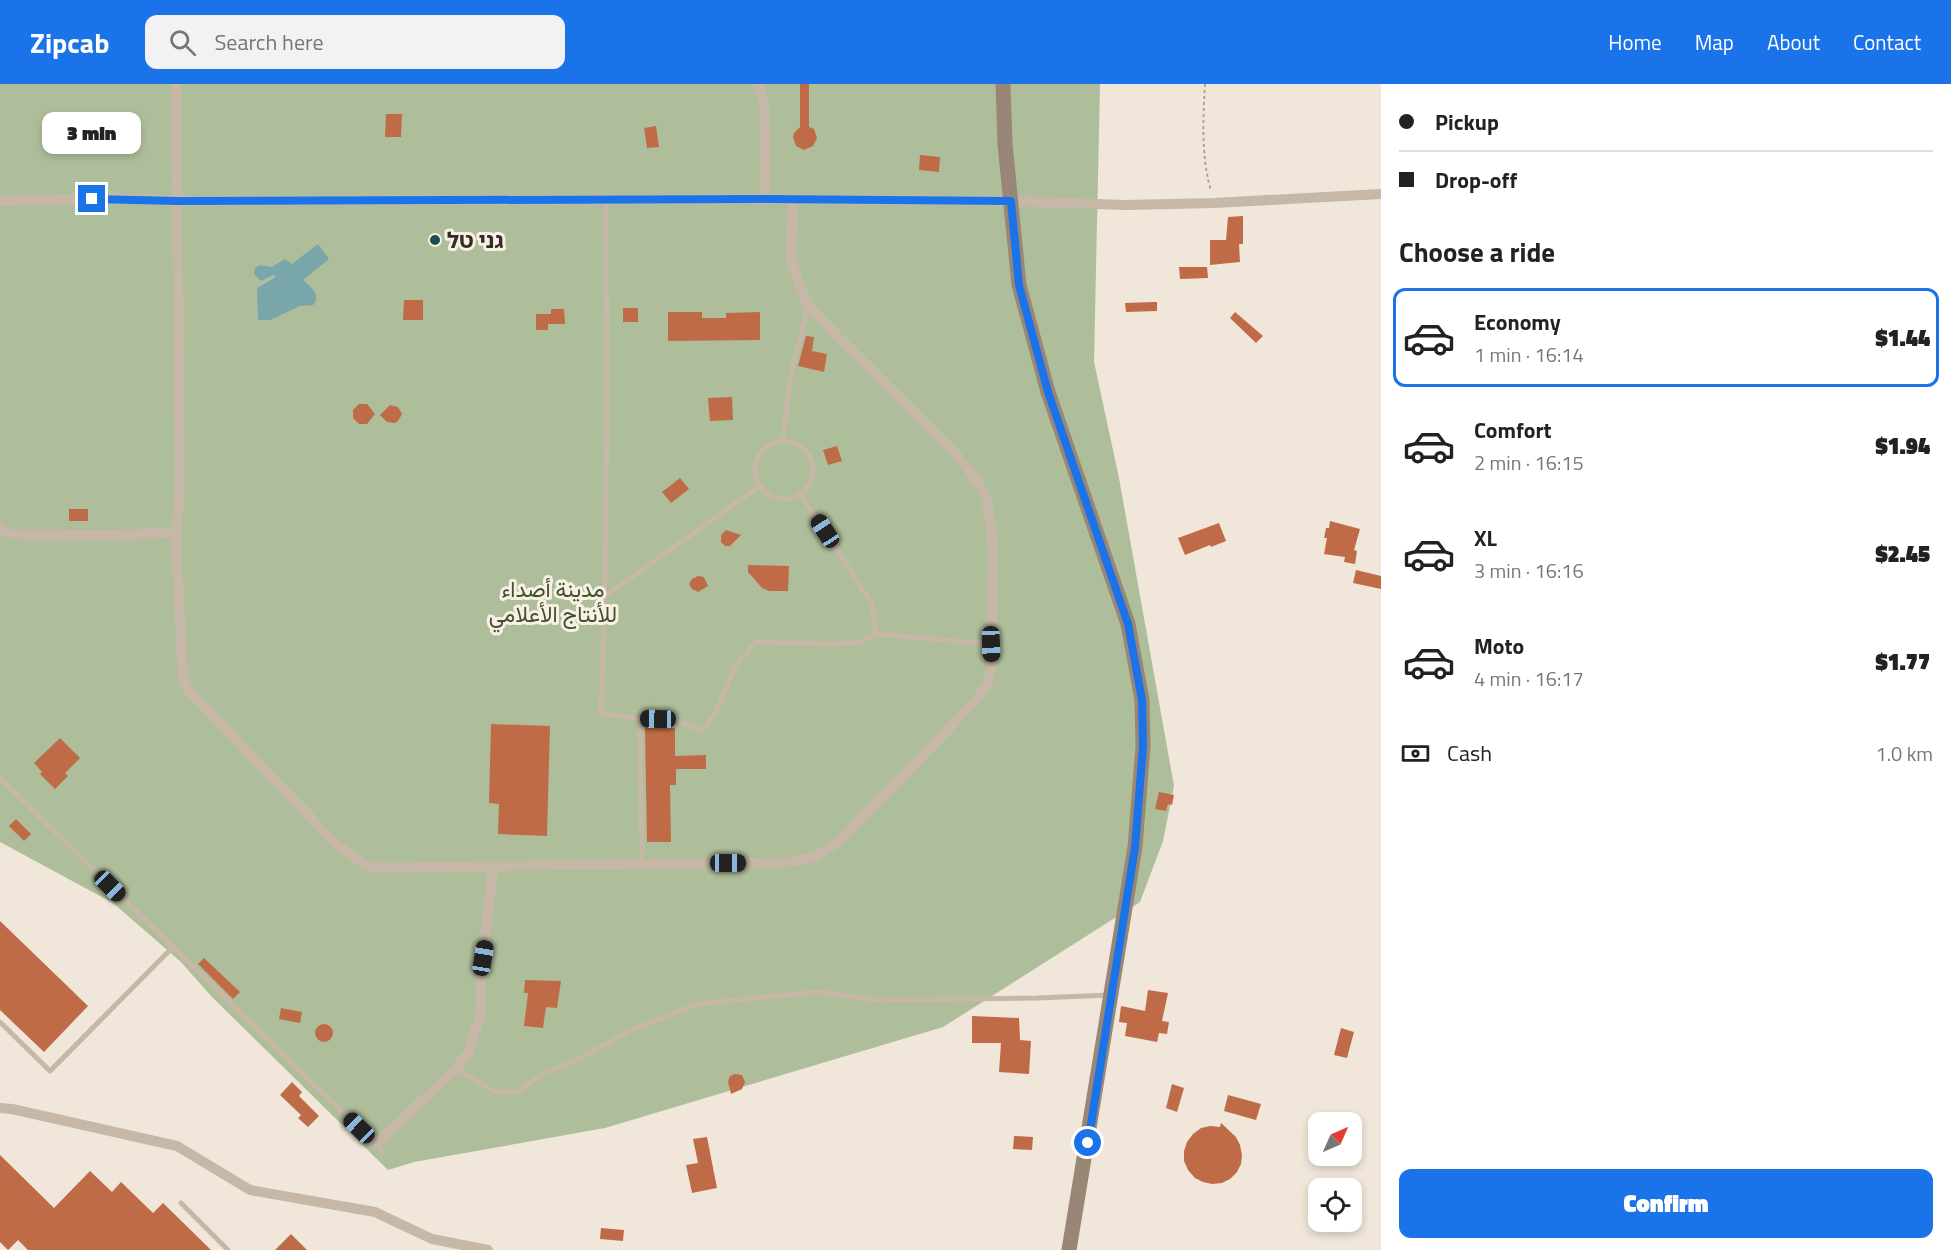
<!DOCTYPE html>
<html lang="en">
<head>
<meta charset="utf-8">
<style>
	body { margin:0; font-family:"Titillium Web",Vazirmatn,"Noto Sans Hebrew",sans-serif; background:#f2f2f2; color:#222; height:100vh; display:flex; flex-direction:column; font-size:22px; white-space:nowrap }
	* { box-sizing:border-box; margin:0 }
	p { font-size:20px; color:#767676 }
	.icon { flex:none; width:33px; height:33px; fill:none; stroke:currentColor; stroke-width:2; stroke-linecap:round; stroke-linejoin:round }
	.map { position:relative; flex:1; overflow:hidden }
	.drawer { display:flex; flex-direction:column; background:#fff; width:570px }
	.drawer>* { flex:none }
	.banner { display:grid; align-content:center; height:132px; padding:0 18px; background:#fff }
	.needle { width:39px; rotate:45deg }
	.controls { position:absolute; left:1308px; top:1028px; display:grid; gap:12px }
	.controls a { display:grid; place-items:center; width:54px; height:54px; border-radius:12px; background:#fff; box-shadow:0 3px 9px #0003; font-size:30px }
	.end { position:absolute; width:27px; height:27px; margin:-14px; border:8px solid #1a73e8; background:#fff; box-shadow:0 0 0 3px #fff }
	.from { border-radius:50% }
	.bubble { position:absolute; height:42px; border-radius:12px; background:#fff; box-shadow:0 3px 9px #0003; font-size:20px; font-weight:800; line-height:42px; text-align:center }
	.car { position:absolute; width:18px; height:36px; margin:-18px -9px; border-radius:8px; box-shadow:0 0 4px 2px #0007; background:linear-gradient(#222 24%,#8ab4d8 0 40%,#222 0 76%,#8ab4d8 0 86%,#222 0) }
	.banner b { display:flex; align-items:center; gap:21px; height:57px; font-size:22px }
	.banner b+b { border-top:2px solid #e0e0e0 }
	.banner i { width:15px; height:15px; background:#222 }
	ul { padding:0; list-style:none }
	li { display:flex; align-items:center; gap:18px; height:99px; margin:0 12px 9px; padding:0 6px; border:3px solid transparent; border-radius:12px }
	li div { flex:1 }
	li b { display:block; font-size:22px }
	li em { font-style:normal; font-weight:800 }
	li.selected { border-color:#1a73e8 }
	li>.icon { width:54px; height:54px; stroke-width:1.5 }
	h2 { padding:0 18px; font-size:27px; line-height:72px }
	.pay { display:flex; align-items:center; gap:15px; height:66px; padding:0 18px; font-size:22px }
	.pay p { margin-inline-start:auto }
	.primary-button { display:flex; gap:12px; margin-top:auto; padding:12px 18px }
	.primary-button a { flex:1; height:69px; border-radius:12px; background:#1a73e8; color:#fff; font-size:24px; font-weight:800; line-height:69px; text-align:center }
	header { display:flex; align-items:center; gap:36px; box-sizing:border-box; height:84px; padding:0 30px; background:#1a73e8; color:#fff }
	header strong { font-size:28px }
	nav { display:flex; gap:33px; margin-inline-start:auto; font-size:21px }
	.search { width:420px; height:54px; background:#f2f2f2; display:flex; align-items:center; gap:15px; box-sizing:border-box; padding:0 21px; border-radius:12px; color:#767676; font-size:22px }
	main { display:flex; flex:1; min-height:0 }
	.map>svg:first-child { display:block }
	.green { fill:#afbe9a }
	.water { fill:#79a6ab }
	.building { fill:#c06b47 }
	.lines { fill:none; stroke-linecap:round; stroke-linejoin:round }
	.path { stroke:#b2a190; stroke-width:2; stroke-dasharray:3 3; stroke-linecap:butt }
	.lane { stroke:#c7b7a6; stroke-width:5 }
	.street { stroke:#c7b7a6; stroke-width:10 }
	.secondary { stroke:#9a8677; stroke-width:15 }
	.route { stroke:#1a73e8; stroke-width:8 }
	.poi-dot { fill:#1e4b52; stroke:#f8f0e5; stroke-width:2 }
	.labels { text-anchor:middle; stroke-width:6; stroke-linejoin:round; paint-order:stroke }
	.poi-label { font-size:22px; font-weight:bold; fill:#332b26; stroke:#f8f0e5; text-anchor:start }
	.park-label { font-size:22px; fill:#40502b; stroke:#f8f0e5 }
</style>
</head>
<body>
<header>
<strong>Zipcab</strong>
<div class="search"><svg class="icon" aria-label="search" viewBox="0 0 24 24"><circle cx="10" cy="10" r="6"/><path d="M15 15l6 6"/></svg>Search here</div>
<nav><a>Home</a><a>Map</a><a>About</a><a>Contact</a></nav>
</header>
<main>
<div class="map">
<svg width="1381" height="1166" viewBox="0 0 1381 1166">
	<rect width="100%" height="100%" fill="#f0e6d9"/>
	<path class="green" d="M 0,0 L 1100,0 L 1094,278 L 1119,394 L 1174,702 L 1163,757 L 1140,818 L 943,943 L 605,1044 L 414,1078 L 388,1086 L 212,913 L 181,878 L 113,819 L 0,758 Z"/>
	<path class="water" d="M 318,160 L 329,175 L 303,196 C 311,203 322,211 313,221 L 300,222 L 270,236 L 258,236 L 257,204 L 276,193 L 273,191 L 261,197 L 254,190 L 255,184 L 259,181 L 272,183 L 285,175 L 292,180 Z"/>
	<g class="building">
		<path d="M 800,0 L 809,0 L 809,43 L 814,45 L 817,54 L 813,62 L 804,66 L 796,62 L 793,53 L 794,49 L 800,43 Z"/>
		<path d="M 386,30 L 402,30 L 401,53 L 385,53 Z"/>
		<path d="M 656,42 L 659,63 L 647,64 L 644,44 Z"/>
		<path d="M 920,71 L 940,73 L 939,88 L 919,86 Z"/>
		<path d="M 1243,132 L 1243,160 L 1239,160 L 1240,178 L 1210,181 L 1210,156 L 1226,156 L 1228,133 Z"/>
		<path d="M 1179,183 L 1207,183 L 1208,194 L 1180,195 Z"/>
		<path d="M 404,216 L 423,216 L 423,236 L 403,236 Z"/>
		<path d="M 1153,218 L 1157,218 L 1157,227 L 1126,228 L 1125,219 Z"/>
		<rect x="623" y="224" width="15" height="14"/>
		<path d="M 551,225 L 564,225 L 565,240 L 548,240 L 548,246 L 536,246 L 536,230 L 551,230 Z"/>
		<path d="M 668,228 L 702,228 L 702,234 L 726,234 L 726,229 L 760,228 L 760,256 L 668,257 Z"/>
		<path d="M 1235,228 L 1263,252 L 1256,259 L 1230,234 Z"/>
		<path d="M 806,252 L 814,253 L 812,267 L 827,270 L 824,288 L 798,282 Z"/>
		<path d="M 732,313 L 733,336 L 710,337 L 708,314 Z"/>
		<path d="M 359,320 L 367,320 L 375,330 L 367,340 L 359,340 L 353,334 L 353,326 Z"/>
		<path d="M 390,321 L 398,323 L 402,330 L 398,337 L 395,339 L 387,338 L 380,331 Z"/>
		<path d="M 837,362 L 842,377 L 828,381 L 823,366 Z"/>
		<path d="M 680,394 L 689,405 L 671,419 L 662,408 Z"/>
		<rect x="69" y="425" width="19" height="12"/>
		<path d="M 1330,437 L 1360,445 L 1354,466 L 1357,467 L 1355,480 L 1344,478 L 1345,473 L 1324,470 L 1327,454 L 1324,454 L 1326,444 L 1329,444 Z"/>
		<path d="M 1219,439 L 1226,457 L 1211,463 L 1210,461 L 1185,471 L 1178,454 Z"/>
		<path d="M 726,446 L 741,451 L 730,462 L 725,462 L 721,458 L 721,451 Z"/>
		<path d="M 748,481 L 789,482 L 788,507 L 769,507 L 762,504 L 748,488 Z"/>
		<path d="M 1356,486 L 1381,492 L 1381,505 L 1353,499 Z"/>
		<path d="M 698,492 L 704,493 L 708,502 L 698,508 L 692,505 L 689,500 L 692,495 Z"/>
		<path d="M 491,640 L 550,642 L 547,752 L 498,750 L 499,720 L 489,719 Z"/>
		<path d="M 645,644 L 675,644 L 675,672 L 706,671 L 706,685 L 676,685 L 676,701 L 670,701 L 671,758 L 647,758 Z"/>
		<path d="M 60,654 L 80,674 L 65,689 L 68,692 L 55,705 L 40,690 L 42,688 L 34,679 Z"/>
		<path d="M 1159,708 L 1174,711 L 1172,721 L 1168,720 L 1166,727 L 1155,725 Z"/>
		<path d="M 16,735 L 31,750 L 24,757 L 9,742 Z"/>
		<path d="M 0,837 L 88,922 L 44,968 L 0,926 Z"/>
		<path d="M 204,874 L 240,908 L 233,915 L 198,880 Z"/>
		<path d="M 525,896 L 561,897 L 557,924 L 546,923 L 543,944 L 524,942 L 528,909 L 524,909 Z"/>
		<path d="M 1148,906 L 1168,909 L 1162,937 L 1169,938 L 1167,950 L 1159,949 L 1157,958 L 1125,952 L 1127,939 L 1119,938 L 1121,922 L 1145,927 Z"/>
		<path d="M 281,924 L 302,928 L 300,939 L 279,935 Z"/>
		<path d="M 972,932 L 1019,934 L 1020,956 L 1031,957 L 1029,990 L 999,988 L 1001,959 L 972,959 Z"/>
		<circle cx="324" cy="949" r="9"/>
		<path d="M 1341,944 L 1354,948 L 1347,974 L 1334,971 Z"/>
		<path d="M 735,990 L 742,991 L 745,998 L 742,1005 L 731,1010 L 728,998 L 730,992 Z"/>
		<path d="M 292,998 L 302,1008 L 299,1012 L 319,1032 L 308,1043 L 298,1034 L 301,1031 L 280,1011 Z"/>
		<path d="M 1172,1000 L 1184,1004 L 1177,1028 L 1166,1024 Z"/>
		<path d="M 1228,1011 L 1261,1020 L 1256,1036 L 1224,1027 Z"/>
		<path d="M 1221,1039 L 1236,1053 L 1240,1061 L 1242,1071 L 1241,1080 L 1237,1088 L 1230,1095 L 1222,1099 L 1212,1100 L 1203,1098 L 1195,1094 L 1188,1086 L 1184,1077 L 1184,1067 L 1187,1058 L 1193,1050 L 1201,1044 L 1210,1042 L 1220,1043 Z"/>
		<path d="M 1014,1052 L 1033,1053 L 1032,1066 L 1013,1065 Z"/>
		<path d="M 707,1053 L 717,1104 L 692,1109 L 686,1081 L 698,1079 L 693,1055 Z"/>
		<path d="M 0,1071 L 54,1124 L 90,1087 L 112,1108 L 121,1098 L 153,1129 L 163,1119 L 211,1166 L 28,1166 L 18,1156 L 8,1166 L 0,1158 Z"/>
		<path d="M 601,1144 L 624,1146 L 623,1157 L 600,1155 Z"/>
		<path d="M 291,1150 L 307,1166 L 275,1166 Z"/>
	</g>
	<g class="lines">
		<path class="path" d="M 1205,0 C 1203,36 1201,72 1211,107"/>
		<g class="lane">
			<path d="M 606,115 C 607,287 608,458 601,629 L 640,635 L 642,780"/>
			<circle cx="784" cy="386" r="29"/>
			<path d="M 783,357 L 791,290 L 808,223"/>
			<path d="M 801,411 L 872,520 L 876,550 L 991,560"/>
			<path d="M 605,512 L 760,402"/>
			<path d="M 640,635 L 675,636 L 702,647 L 716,628 L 736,581 L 756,558 L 835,560 L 860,558 L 876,550"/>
			<path d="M 0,694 L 384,1069"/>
			<path d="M 0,938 L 50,987 L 172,864"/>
			<path d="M 456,985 L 495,1008 L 518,1008 L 544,989 L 575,977 L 629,947 L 697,920 L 818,908 L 878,916 L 1037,914 L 1110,911"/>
			<path d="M 181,1119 L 228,1166"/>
		</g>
		<g class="street">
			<path d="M 176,0 L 180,397 L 176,461 L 183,594 L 188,606 L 337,761 L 366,781 L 379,784 L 791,778 L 815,773 L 836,760 L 920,675 L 981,610 L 988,598 L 992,582 L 993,465 L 989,427 L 985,412 L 975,394 L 956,370 L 835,250 L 808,221 L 799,200 L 791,175 L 793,115"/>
			<path d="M 758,0 L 764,19 L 766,115"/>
			<path d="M 0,117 L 115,114 L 178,117 L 766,115 L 1011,117 L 1126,121 L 1214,119 L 1381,110"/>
			<path d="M 0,444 L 9,450 L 107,451 L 177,449"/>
			<path d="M 0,1024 L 12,1025 L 177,1062 L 250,1106 L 375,1128 L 432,1155 L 488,1166"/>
			<path d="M 376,1060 L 456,985 L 469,967 L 481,928 L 481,892 L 493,783"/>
		</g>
		<path class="secondary" d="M 1003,0 L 1005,60 L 1019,201 L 1048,308 L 1128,540 L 1142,616 L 1143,663 L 1135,763 L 1069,1166"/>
	</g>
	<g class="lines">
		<path class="route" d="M 92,115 L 178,117 L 766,115 L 1011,117 L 1019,201 L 1048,308 L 1128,540 L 1142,616 L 1143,663 L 1135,763 L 1088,1059"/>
	</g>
	<circle class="poi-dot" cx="435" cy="156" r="6"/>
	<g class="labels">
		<g class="poi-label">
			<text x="447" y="164">גני טל</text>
		</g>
		<g class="park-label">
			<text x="553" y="513">مدينة أصداء<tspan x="553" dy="25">للأنتاج الأعلامي</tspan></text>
		</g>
	</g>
</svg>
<div class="controls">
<a><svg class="needle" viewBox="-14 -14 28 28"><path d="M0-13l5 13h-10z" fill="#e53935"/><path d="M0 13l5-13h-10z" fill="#767676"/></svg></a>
<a><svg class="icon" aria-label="locate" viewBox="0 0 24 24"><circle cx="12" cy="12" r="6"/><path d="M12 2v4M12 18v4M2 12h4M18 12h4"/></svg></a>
</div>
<i class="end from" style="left:1088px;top:1059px"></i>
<i class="end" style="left:92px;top:115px"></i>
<div class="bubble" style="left:42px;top:28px;width:99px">3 min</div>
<i class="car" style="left:825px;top:447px;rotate:327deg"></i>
<i class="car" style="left:991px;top:560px;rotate:178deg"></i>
<i class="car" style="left:658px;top:635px;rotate:271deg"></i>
<i class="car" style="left:728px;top:779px;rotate:90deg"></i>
<i class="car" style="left:110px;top:802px;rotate:135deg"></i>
<i class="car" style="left:483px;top:874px;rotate:9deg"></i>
<i class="car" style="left:359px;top:1044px;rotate:314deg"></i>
</div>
<section class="drawer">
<div class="banner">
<b><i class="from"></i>Pickup</b>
<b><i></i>Drop-off</b>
</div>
<h2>Choose a ride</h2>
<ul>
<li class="selected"><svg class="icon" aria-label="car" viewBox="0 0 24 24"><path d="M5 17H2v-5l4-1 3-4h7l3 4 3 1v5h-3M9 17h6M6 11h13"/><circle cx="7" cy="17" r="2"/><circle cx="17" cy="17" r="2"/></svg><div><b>Economy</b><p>1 min · 16:14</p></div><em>$1.44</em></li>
<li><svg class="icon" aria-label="car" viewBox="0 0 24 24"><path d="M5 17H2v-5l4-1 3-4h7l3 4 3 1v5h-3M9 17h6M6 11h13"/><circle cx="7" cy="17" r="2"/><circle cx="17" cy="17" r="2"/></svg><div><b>Comfort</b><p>2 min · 16:15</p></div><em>$1.94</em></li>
<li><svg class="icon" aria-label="car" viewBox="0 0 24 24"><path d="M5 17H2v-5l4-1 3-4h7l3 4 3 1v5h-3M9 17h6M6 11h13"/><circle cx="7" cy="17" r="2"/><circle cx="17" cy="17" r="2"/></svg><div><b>XL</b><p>3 min · 16:16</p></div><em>$2.45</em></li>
<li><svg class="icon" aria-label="car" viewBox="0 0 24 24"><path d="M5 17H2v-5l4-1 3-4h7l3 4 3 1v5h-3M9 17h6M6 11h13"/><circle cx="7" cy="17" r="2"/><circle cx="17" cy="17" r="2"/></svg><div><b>Moto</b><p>4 min · 16:17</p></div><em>$1.77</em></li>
</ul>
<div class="pay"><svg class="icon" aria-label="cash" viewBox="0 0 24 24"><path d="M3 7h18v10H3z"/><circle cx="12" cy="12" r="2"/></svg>Cash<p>1.0 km</p></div>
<div class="primary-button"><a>Confirm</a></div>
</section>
</main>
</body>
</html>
